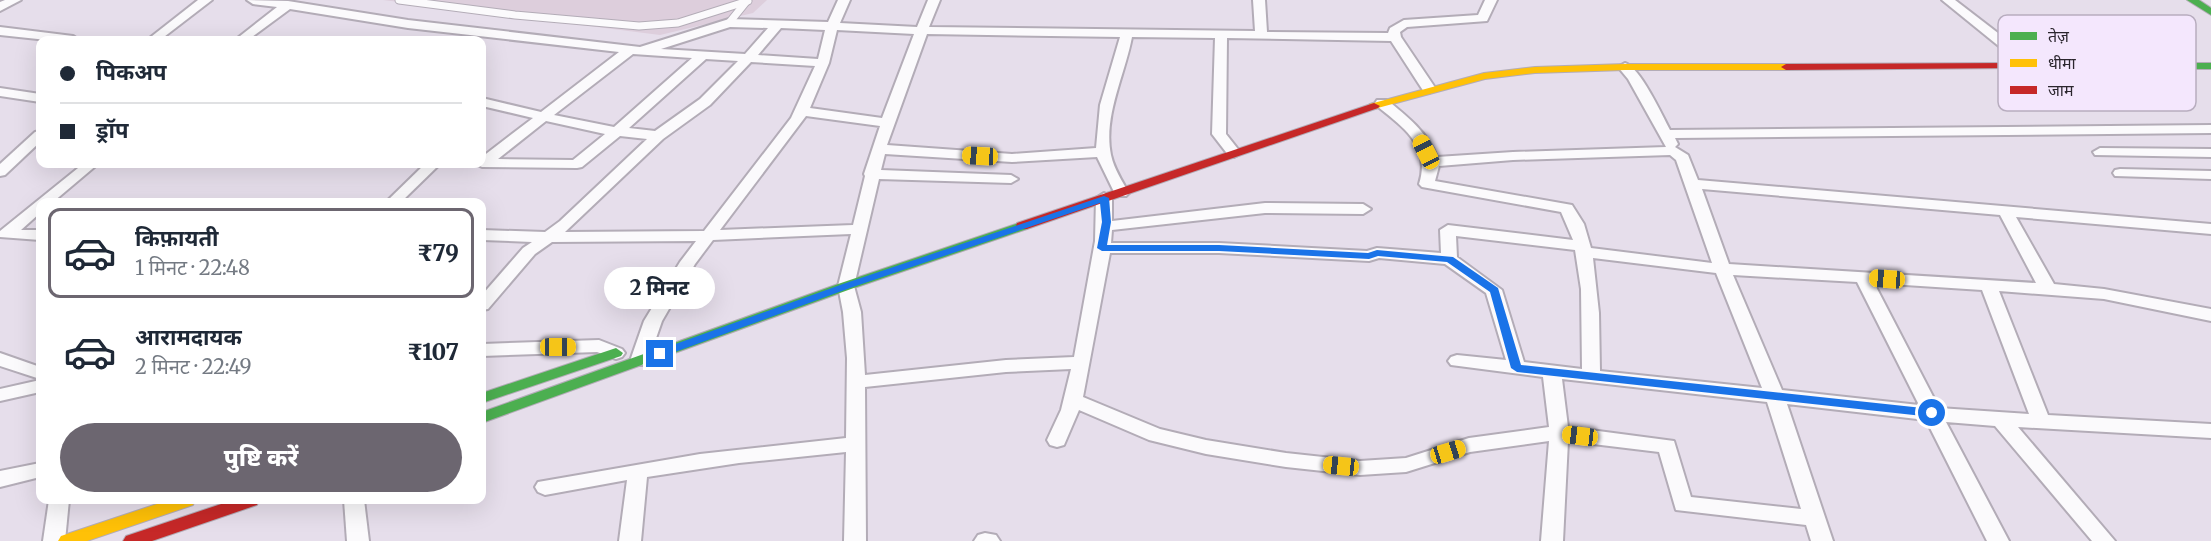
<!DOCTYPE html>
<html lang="hi">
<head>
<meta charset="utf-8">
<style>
	body { margin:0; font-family:Merriweather,"Noto Sans Devanagari",serif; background:#f2f2f3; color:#1f2937; height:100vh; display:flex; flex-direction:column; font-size:22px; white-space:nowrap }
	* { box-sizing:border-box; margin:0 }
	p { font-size:20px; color:#747a83 }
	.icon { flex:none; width:33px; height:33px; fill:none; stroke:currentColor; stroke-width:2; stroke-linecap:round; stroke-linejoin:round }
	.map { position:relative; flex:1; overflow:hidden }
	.sheet { position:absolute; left:36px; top:198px; width:450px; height:306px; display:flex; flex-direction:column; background:#fff; border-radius:12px; box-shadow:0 6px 24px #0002 }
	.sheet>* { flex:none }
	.top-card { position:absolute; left:36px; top:36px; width:450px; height:132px; border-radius:12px; box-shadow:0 6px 24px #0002; display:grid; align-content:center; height:132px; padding:0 24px; background:#fff }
	.end { position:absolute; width:27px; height:27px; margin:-14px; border:8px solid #1a73e8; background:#fff; box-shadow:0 0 0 3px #fff }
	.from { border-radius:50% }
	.bubble { position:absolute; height:42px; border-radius:21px; background:#fff; box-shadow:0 6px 24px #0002; font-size:20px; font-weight:800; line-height:42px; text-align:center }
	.car { position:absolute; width:18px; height:36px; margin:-18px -9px; border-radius:8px; box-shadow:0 0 4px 2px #0007; background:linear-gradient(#f5c518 24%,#345 0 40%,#f5c518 0 76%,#345 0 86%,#f5c518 0) }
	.top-card b { display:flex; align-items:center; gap:21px; height:57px; font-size:22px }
	.top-card b+b { border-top:2px solid #e0e1e3 }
	.top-card i { width:15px; height:15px; background:#1f2937 }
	ul { padding:10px 0 0; list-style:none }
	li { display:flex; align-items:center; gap:18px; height:90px; margin:0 12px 9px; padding:0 12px; border:3px solid transparent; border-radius:12px }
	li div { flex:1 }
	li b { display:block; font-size:22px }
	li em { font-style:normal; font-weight:800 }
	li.active { border-color:#6c6670 }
	li>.icon { width:54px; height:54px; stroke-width:1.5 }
	.action { display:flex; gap:12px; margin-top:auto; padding:12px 24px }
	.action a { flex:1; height:69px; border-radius:36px; background:#6c6670; color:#fff; font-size:24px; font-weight:800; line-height:69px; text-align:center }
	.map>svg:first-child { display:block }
	.industrial { fill:#ddcedc }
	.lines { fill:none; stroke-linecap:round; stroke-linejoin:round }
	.lane-casing { stroke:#b3acb7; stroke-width:9 }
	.street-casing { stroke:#b3acb7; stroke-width:4 }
	.fast-casing { stroke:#b3acb7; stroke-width:2 }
	.slow-casing { stroke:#b3acb7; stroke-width:2 }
	.jam-casing { stroke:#b3acb7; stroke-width:2 }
	.lane { stroke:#fbfafc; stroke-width:7 }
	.street { fill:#fbfafc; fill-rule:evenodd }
	.fast { fill:#4caf50; fill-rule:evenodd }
	.slow { fill:#ffc107; fill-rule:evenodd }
	.jam { fill:#c62828; fill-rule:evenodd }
	.route { fill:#1a73e8 }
	.key { fill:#f4e7fd; stroke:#b8adbf; stroke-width:1.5 }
	.key-label { font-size:16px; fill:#2b262e }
</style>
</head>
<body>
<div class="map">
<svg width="2211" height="541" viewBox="0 0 2211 541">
	<rect width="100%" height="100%" fill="#e6deeb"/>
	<path class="industrial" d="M 383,0 L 767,0 L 753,13 L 660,35 Z"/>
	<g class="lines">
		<g class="lane-casing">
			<g id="lane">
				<path d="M 399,0 L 515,15 L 639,26 L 678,23 L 748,1"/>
				<path d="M 729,23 L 746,2"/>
			</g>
		</g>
		<g class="street-casing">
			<g id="street">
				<path d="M 5,0 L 21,0 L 0,11 L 0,2 Z"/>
				<path d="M 198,0 L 212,0 L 160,40 L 147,40 Z"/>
				<path d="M 247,0 L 288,1 L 408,20 L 640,47 L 729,19 L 828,22 L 838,0 L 850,0 L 840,23 L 917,27 L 928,0 L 940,0 L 929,27 L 1255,31 L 1253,0 L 1265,0 L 1267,32 L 1388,33 L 1390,28 L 1404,20 L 1478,15 L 1485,0 L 1497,0 L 1487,21 L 1407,27 L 1400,32 L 1401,37 L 1436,89 L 1429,93 L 1424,92 L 1391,41 L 1227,38 L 1226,134 L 1241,153 L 1234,157 L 1229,156 L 1212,134 L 1215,38 L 1132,37 C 1125,75 1103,116 1111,155 C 1114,169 1122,181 1129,193 L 1126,196 L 1116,196 L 1097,157 L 1012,162 L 885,154 L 881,170 L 1011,175 L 1018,179 L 1011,183 L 879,179 L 854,286 L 861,312 L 865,375 L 1006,360 L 1074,357 L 1095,241 L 1096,198 L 1104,193 L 1112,198 L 1112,221 L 1265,203 L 1363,204 L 1371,209 L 1363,214 L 1265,213 L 1112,230 L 1111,243 L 1219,243 L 1367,251 L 1377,248 L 1441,253 L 1440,230 L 1448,225 L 1573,240 L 1561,212 L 1422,187 L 1419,184 C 1431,146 1404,128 1377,106 L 1375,103 L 1377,100 L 1387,100 C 1407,116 1428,133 1437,157 L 1513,152 L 1666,147 L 1628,79 L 1618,67 L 1625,63 C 1640,67 1662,115 1670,130 L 2211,125 L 2211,133 L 1675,138 L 1678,144 L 1675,147 L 1688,155 L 1698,180 L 2211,224 L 2211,234 L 2016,217 L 2054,284 L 2104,289 L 2211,309 L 2211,321 L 2104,299 L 1999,291 L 2048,415 L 2211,424 L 2211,438 L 2018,427 L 2115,541 L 2092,541 L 1995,426 L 1946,422 L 2009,541 L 1987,541 L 1926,420 L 1787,404 L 1833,541 L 1811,541 L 1806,525 L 1676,510 L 1659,452 L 1568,441 L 1563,541 L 1541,541 L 1549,441 L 1470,452 L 1406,472 L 1360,475 L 1286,467 L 1206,454 L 1149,440 L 1079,410 L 1064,445 L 1057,447 L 1050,445 L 1047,440 L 1061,410 L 1071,369 L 1006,372 L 865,387 L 866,541 L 844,541 L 846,452 L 739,463 L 647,477 L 641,541 L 619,541 L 627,480 L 545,495 L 538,492 L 535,487 L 538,482 L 700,454 L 846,438 L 847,358 L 843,312 L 838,286 L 851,234 L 713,240 L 695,264 L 662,321 L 648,361 L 645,365 L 633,365 L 630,361 L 644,321 L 680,262 L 696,241 L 552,242 L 535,254 L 488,309 L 482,310 L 482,295 L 523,248 L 532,242 L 482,240 L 482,230 L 545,232 L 560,221 L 647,139 L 620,136 L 582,167 L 577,168 L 482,167 L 475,164 L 482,164 L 482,157 L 533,118 L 482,106 L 482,98 L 541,112 L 619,52 L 408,28 L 290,9 L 248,40 L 235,40 L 277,7 L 253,4 ZM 730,27 L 768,28 L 745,54 L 661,49 ZM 781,28 L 825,30 L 818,59 L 758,55 ZM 837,30 L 914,34 L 882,118 L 810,108 L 829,63 ZM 927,34 L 1120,37 L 1100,105 L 1096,148 L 1012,154 L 887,145 ZM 633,54 L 692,58 L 614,127 L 554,115 ZM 706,59 L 738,61 L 700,99 L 655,131 L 629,128 ZM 751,62 L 815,66 L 791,118 L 704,231 L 565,232 L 663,139 L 710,105 ZM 806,116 L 880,126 L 864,174 L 865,176 L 853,225 L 720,230 ZM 546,121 L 605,134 L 573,160 L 498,159 ZM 1670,155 L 1676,160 L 1712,263 L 1591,248 L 1584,224 L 1572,205 L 1435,181 L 1439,166 L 1513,160 ZM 1702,189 L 2000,215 L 2036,283 L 1729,264 ZM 1456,236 L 1575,250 L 1581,289 L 1582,369 L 1524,362 L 1502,290 L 1457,257 ZM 1110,253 L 1219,253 L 1369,261 L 1379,258 L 1445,264 L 1486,293 L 1506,360 L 1457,355 L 1451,357 L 1448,361 L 1451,365 L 1543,377 L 1549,427 L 1469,438 L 1406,458 L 1360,461 L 1286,453 L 1206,440 L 1160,429 L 1083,397 ZM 1593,258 L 1716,273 L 1762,388 L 1600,371 L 1599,313 ZM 1733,275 L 1857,282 L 1919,405 L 1782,390 ZM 1874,283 L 1982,290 L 2029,414 L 1939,408 ZM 1562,379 L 1767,402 L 1801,509 L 1691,497 L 1674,441 L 1568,427 Z"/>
				<path d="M 1942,0 L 1955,0 L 2037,63 L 2038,66 L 2037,69 L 2027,69 Z"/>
				<path d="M 0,27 L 73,36 L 79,40 L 47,40 L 0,35 Z"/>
				<path d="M 0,88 L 40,94 L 40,102 L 0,96 Z"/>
				<path d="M 40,131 L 40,142 L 5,175 L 0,176 L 0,164 L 35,132 Z"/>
				<path d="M 2100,148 L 2211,149 L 2211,157 L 2095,155 L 2093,152 Z"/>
				<path d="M 83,164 L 98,164 L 53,202 L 40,202 L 40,213 L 21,230 L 40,230 L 40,240 L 0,237 L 0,231 Z"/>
				<path d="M 425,164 L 440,164 L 401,202 L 386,202 Z"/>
				<path d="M 2120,169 L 2211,171 L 2211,179 L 2115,176 L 2113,173 L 2115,170 Z"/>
				<path d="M 599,340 L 622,349 L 625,353 L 622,357 L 616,359 L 597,352 L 482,356 L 482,344 Z"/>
				<path d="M 0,353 L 40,367 L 40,379 L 0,366 Z"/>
				<path d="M 40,380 L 40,392 L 0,401 L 0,389 Z"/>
				<path d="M 40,463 L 40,477 L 0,487 L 0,471 Z"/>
				<path d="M 49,500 L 69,500 L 65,541 L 43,541 Z"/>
				<path d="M 344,500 L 364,500 L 369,541 L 347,541 Z"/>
				<path d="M 985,533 L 996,535 L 1000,541 L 974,541 L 978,535 Z"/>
			</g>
		</g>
		<g class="fast-casing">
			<g id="fast">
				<path d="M 2187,0 L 2199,0 L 2211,8 L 2211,15 Z"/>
				<path d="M 2009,63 L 2211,63 L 2211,69 L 2005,68 L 2005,64 Z"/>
				<path d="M 1022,222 L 1027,223 L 1028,226 L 1027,229 L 851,289 L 482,423 L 482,412 L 841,283 Z"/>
				<path d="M 616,348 L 623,353 L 621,356 L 482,403 L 482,393 Z"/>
			</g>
		</g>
		<g class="slow-casing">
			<g id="slow">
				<path d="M 1625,64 L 1786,64 L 1791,67 L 1786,70 L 1625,70 L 1535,73 L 1485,79 L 1374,109 L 1368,106 L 1370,104 L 1484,73 L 1535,67 Z"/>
				<path d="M 169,500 L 195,500 L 193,505 L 87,541 L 58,541 L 61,536 Z"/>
			</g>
		</g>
		<g class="jam-casing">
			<g id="jam">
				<path d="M 2009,63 L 2013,64 L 2013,68 L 1786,70 L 1781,67 L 1786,64 Z"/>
				<path d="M 1374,103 L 1380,106 L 1378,108 L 1027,229 L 1017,229 L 1016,226 L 1017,223 Z"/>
				<path d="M 233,500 L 259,500 L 257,505 L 152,541 L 123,541 L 126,536 Z"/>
			</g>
		</g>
		<use href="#lane" class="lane"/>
		<use href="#street" class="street"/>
		<use href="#fast" class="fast"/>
		<use href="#slow" class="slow"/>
		<use href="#jam" class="jam"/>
	</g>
	<path class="route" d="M 1104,196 L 1109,198 L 1111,222 L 1107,245 L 1219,245 L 1368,253 L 1377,250 L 1453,257 L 1498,288 L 1521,365 L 1932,409 L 1938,413 L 1932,417 L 1517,372 L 1511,368 L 1490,292 L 1447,262 L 1378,256 L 1369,259 L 1219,251 L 1102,251 L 1097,248 L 1102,222 L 1100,203 L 850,288 L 664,356 L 656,356 L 655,354 L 656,351 L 843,284 Z"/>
	<rect x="1998" y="15" width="198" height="96" rx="9" class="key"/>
	<rect x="2010" y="32" width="27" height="8" fill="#4caf50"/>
	<rect x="2010" y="59" width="27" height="8" fill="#ffc107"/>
	<rect x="2010" y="86" width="27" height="8" fill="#c62828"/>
	<g class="key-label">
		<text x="2048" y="42">तेज़</text>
		<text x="2048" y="69">धीमा</text>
		<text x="2048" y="96">जाम</text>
	</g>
</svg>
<i class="end from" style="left:1932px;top:413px"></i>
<i class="end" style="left:660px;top:354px"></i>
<div class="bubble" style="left:604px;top:267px;width:111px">2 मिनट</div>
<i class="car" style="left:1426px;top:152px;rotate:333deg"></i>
<i class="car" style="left:980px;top:156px;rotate:273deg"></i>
<i class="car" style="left:1887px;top:279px;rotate:274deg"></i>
<i class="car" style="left:558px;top:347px;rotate:90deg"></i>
<i class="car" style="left:1580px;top:436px;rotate:277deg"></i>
<i class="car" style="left:1448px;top:452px;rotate:73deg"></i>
<i class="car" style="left:1341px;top:466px;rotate:276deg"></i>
<div class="top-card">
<b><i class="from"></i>पिकअप</b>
<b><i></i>ड्रॉप</b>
</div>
<section class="sheet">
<ul>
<li class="active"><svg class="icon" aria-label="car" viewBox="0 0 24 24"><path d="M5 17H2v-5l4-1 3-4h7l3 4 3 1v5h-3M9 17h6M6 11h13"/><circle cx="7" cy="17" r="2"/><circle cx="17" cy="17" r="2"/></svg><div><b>किफ़ायती</b><p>1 मिनट · 22:48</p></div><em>₹79</em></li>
<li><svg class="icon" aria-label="car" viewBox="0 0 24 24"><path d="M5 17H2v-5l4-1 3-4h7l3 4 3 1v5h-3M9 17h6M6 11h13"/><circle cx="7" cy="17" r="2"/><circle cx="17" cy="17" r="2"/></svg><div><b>आरामदायक</b><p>2 मिनट · 22:49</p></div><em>₹107</em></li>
</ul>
<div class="action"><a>पुष्टि करें</a></div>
</section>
</div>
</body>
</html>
